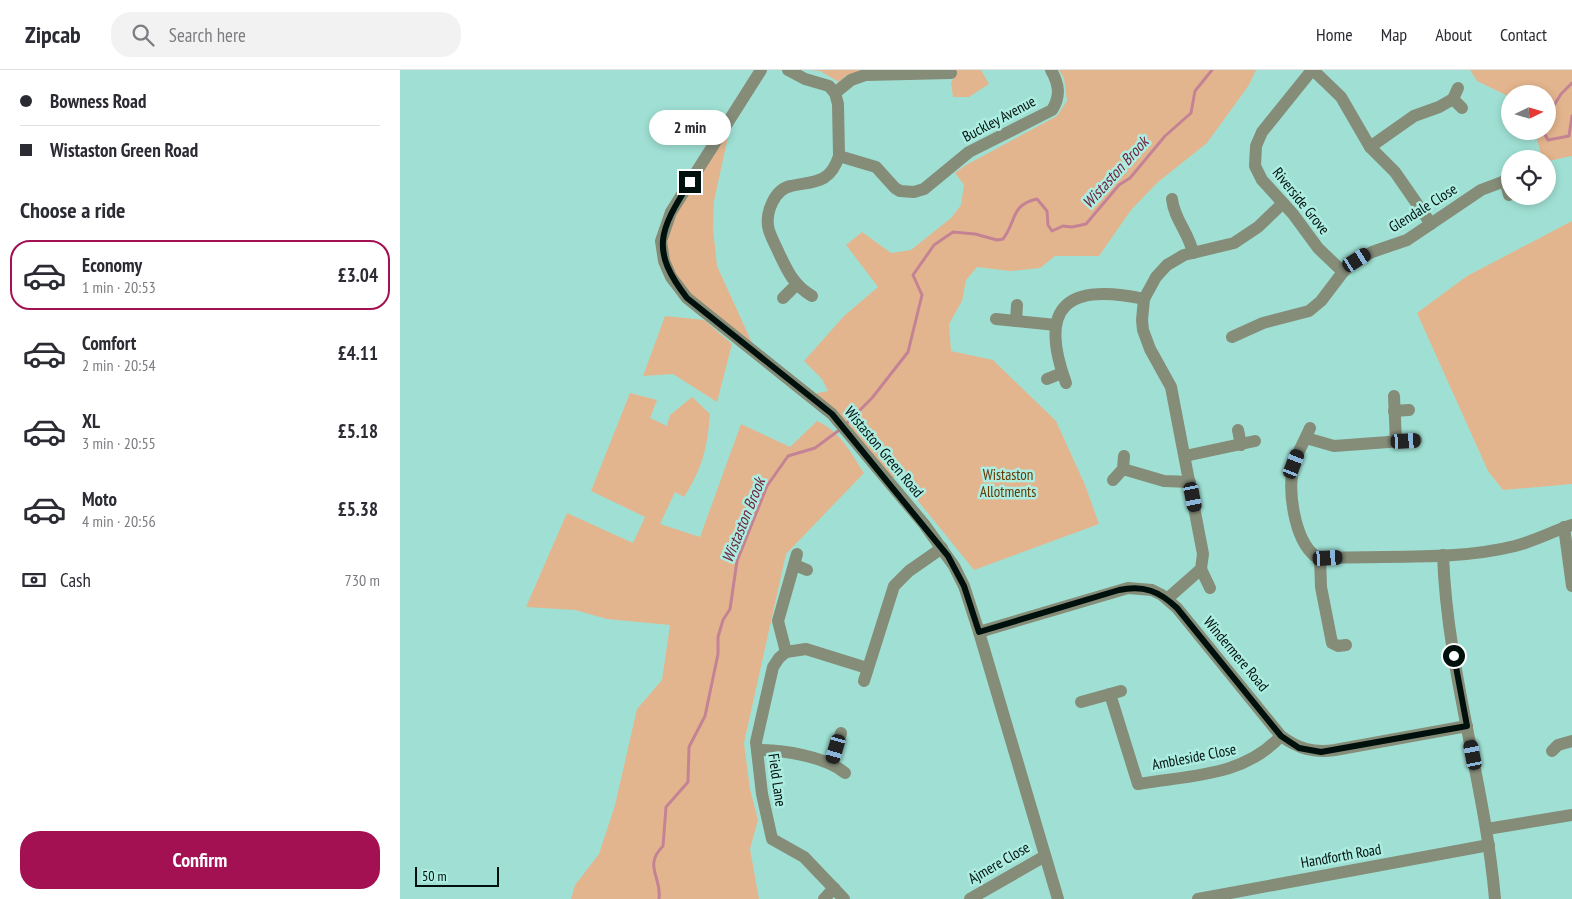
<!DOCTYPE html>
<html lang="en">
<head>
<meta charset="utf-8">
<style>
	body { margin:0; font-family:"PT Sans Narrow",sans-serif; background:#f2f2f3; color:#2b2b33; height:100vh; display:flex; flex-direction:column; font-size:19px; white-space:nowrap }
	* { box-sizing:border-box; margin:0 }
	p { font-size:16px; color:#7c7c81 }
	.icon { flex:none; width:28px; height:28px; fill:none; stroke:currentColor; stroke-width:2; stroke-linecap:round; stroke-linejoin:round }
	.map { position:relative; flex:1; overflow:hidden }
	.panel { display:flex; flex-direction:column; background:#fff; width:400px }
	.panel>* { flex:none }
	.banner { display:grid; align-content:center; height:110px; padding:0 20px; background:#fff }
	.needle { width:32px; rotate:85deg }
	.controls { position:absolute; left:1101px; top:15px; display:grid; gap:10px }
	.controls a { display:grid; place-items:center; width:55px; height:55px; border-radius:50%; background:#fff; box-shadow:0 2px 8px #0003; font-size:25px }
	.scale { position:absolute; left:15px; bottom:12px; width:84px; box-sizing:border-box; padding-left:5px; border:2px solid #00100d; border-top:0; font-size:14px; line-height:18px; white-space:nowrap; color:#00100d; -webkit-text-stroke:4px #adede1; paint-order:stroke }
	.end { position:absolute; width:22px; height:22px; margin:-11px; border:6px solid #00100d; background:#fff; box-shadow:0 0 0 2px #fff }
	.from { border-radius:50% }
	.bubble { position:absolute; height:35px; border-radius:18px; background:#fff; box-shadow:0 2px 8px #0003; font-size:16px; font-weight:700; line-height:35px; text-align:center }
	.car { position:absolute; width:15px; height:30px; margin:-15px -8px; border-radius:6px; box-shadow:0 0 4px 1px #0007; background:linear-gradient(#222 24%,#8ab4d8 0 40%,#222 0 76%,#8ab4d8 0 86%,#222 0) }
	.banner b { display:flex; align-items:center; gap:18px; height:48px; font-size:19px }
	.banner b+b { border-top:1px solid #e1e1e2 }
	.banner i { width:12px; height:12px; background:#2b2b33 }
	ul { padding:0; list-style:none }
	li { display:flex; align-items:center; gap:15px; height:70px; margin:0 10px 8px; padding:0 10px; border:2px solid transparent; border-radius:20px }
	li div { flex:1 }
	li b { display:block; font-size:19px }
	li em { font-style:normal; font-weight:700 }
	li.active { border-color:#a31153 }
	li>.icon { width:45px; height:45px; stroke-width:1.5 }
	h2 { padding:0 20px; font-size:22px; line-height:60px }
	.pay { display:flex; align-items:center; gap:12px; height:55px; padding:0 20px; font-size:19px }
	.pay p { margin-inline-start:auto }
	.primary-button { display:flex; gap:10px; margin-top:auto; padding:10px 20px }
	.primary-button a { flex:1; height:58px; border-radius:20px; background:#a31153; color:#fff; font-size:20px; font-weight:700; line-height:58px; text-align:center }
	header { display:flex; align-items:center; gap:30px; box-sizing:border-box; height:70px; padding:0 25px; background:#fff; border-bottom:1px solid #e1e1e2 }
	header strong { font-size:24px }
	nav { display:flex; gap:28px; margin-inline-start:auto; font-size:18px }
	.search { width:350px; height:45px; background:#f2f2f3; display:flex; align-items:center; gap:12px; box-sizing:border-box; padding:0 18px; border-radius:20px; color:#7c7c81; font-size:19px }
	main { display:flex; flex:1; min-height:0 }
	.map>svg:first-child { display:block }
	.green { fill:#e3b58e }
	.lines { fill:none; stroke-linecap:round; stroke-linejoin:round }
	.stream { stroke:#c48395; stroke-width:3 }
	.minor { stroke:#858c78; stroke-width:12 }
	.tertiary { stroke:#858c78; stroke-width:12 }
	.route { stroke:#00100d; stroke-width:6 }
	.labels { text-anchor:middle; stroke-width:5; stroke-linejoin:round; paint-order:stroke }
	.street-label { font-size:15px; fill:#00100d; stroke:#adede1 }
	.park-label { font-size:15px; fill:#673800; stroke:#adede1 }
	.water-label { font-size:16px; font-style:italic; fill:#70223e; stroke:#adede1 }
</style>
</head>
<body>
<header>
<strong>Zipcab</strong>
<div class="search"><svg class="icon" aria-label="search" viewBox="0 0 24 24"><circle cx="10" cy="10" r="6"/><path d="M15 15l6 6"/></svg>Search here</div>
<nav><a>Home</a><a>Map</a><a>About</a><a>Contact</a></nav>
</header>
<main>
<section class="panel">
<div class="banner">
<b><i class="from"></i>Bowness Road</b>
<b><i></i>Wistaston Green Road</b>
</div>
<h2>Choose a ride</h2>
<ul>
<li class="active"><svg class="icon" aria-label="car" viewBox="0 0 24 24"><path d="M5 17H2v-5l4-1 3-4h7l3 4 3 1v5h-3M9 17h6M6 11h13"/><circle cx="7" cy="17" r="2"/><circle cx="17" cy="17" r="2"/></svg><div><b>Economy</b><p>1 min · 20:53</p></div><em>£3.04</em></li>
<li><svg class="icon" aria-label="car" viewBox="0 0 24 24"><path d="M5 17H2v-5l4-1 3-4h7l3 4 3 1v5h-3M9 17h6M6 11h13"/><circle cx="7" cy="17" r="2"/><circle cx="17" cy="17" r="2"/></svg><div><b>Comfort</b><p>2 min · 20:54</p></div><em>£4.11</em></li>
<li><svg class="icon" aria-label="car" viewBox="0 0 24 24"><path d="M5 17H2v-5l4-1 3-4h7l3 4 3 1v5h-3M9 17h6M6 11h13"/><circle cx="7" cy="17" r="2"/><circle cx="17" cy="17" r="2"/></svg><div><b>XL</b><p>3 min · 20:55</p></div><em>£5.18</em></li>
<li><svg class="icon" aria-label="car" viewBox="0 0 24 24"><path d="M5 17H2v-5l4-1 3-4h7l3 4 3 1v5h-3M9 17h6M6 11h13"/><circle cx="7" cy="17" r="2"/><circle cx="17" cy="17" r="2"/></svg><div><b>Moto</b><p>4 min · 20:56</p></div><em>£5.38</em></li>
</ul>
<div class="pay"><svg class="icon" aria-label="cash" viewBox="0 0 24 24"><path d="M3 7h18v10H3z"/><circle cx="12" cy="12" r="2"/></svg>Cash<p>730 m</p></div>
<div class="primary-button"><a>Confirm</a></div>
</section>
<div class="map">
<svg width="1172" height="829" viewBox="0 0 1172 829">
	<rect width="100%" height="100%" fill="#a0e0d4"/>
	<g class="green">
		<path d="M 410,0 L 468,0 L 447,5 L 439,12 L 420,1 Z"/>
		<path d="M 533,0 L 581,0 L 589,14 L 569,27 L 553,27 L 551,12 L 554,8 Z"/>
		<path d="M 659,0 L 856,0 L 849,15 L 807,73 L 758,112 L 731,140 L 699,186 L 655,186 L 640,198 L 610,201 L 577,197 L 566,210 L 562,231 L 549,254 L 551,281 L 593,290 L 656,351 L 685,415 L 699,454 L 574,500 L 497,405 L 487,412 L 408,325 L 428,321 L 422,309 L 404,291 L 444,246 L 478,217 L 446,175 L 462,162 L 491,183 L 511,180 L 551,148 L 561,135 L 564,115 L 555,103 L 566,95 L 657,46 L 667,31 L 664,8 Z"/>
		<path d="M 1070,0 L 1172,0 L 1172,86 L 1148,91 L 1148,89 L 1142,89 L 1135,61 L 1148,61 L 1148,24 L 1110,24 L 1110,27 L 1077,11 Z"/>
		<path d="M 331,53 L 314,131 L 313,158 L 317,196 L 353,275 C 327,255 294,235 276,207 C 270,197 265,182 267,170 C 272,136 312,84 331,53 Z"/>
		<path d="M 1172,151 L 1172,414 L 1103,420 L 1088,401 L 1017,243 L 1067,206 Z"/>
		<path d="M 265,246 L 304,250 L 332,274 L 317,332 L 273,304 L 243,306 Z"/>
		<path d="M 230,323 L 257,330 L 250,348 L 267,356 L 270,345 L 292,327 L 310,344 C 307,379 303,397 284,427 L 275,422 L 260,454 L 300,467 L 341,354 L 390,377 L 417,351 C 440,361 451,383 464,403 L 386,484 L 344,673 L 350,719 L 358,750 L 350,779 L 359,829 L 171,829 L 175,815 L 199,784 L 215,735 L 237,639 L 262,610 L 270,555 L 207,549 L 175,540 L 126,537 L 167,443 L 233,473 L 245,447 L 191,421 Z"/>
	</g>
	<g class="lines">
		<g class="stream">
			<path d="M 1148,45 L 1161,24 L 1172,13"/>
			<path d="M 1143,61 L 1148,70 L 1169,66 L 1172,46"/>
			<path d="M 446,354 L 472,328 L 508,282 L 522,225 L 513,205 L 534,175 L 553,162 L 575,164 L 597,170 L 603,169 C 617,151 610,135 637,129 L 647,141 L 648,155 L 652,161 L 663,156 L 672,157 L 686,154 L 719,115 L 730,108 L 765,66 L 791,43 L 795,21 L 812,0"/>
			<path d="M 259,829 C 262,807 243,796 263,776 L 266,737 L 288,712 L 289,677 L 305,646 L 318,584 L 318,567 L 323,550 L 330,539 L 337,491 L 367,416 L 388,386 L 415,378 L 442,358"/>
		</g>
		<g class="minor">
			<path d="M 388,0 L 405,9 L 429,16 L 435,23 L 438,34 L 439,86 L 476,97 L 495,118 L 500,121 L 514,122 L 524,119 L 569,82 L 652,40 C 661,26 659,14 651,0"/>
			<path d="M 912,0 L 862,62 L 856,76 L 855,96 L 862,110 L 893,144 L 918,178 L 943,202"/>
			<path d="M 913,0 L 941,27 L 970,77 L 995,102 L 1031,154"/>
			<path d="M 435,23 L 451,10 L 465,5 L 551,3"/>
			<path d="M 1053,29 L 1062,38"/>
			<path d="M 970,77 L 1014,46 L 1039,37 L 1053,29 L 1058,18"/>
			<path d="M 1105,110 L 1109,125"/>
			<path d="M 772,129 C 774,149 789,163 793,183"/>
			<path d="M 412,226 C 393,215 387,200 378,181 C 375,174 369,164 368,156 C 366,141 375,119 391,116 C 414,111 430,114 439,86"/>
			<path d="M 383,228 L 396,215"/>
			<path d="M 596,249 L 656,255"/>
			<path d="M 616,251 L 617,235"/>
			<path d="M 832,267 L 863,253 L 909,241 L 921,231 L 943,202 L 957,190 L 972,182 L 1007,170 L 1081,120 L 1110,109"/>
			<path d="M 647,309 L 662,303"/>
			<path d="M 666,313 C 637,234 669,213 744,229"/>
			<path d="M 994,326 L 996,372"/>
			<path d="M 994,341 L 1009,340"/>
			<path d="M 910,358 C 905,370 898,381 894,394 C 887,419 894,469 915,486 L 928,488 C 989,485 1055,491 1115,476 C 1135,471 1153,461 1172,455"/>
			<path d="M 838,360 L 841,375"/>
			<path d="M 906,368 L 934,376 L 1016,370"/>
			<path d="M 785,386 L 855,371"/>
			<path d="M 723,399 L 764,411 L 790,412"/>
			<path d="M 713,410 L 723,399 L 724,386"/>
			<path d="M 1164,457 L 1172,516"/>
			<path d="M 1043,485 C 1047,601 1085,713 1095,829"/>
			<path d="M 920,487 L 921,517 L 932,573 L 938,576 L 946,575"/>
			<path d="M 395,495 L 407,500"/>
			<path d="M 801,499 L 810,518"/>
			<path d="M 767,529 L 801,499 L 803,484 L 771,317 L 750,279 L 743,260 L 742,250 L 744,229 L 756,207 L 767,195 L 784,185 L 834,173 L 858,157 L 883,133"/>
			<path d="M 579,562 L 728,518 L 752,520 L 762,525 L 777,538 L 881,666 C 899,679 913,683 935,680 L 1067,656"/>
			<path d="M 386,582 L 378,551 L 397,484"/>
			<path d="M 464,611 L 494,516 L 509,501 L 542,478"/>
			<path d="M 710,624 L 738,714 C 791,705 843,707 881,666"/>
			<path d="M 681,632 L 721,621"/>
			<path d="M 357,680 C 382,680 425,686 445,703"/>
			<path d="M 1152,681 L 1158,675 L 1172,671"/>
			<path d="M 432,694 L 441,663"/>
			<path d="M 1087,759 L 1172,745"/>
			<path d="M 424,829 L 434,818"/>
			<path d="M 444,829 L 404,787 L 372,769 L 362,724 L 356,672 L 373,597 L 379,588 L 386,582 L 406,579 L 467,598"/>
			<path d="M 570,829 L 645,786"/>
			<path d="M 798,829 L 1089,775"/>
		</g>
		<path class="tertiary" d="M 361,0 L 271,142 L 261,171 L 264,191 L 271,207 L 287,228 L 432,344 L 524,454 L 554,496 L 564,516 L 579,562 L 658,829"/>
	</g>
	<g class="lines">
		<path class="route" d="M 290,112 C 259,161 250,180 287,228 L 432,344 L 548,486 L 564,516 L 579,562 L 719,520 C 744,515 759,521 777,538 L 881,666 L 899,678 L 921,682 L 1067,656 L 1054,586"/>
	</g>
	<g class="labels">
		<g class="street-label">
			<text transform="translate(599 49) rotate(-28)" y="5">Buckley Avenue</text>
			<text transform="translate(901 131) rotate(51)" y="5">Riverside Grove</text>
			<text transform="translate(1023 138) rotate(-32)" y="5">Glendale Close</text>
			<text transform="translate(484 382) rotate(50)" y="5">Wistaston Green Road</text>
			<text transform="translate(836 584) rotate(50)" y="5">Windermere Road</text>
			<text transform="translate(794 687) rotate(-11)" y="5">Ambleside Close</text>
			<text transform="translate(377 710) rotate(82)" y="5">Field Lane</text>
			<text transform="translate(941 786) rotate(-10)" y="5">Handforth Road</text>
			<text transform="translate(599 793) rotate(-30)" y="5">Ajmere Close</text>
		</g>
		<g class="park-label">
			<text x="608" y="410">Wistaston<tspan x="608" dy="17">Allotments</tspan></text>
		</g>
		<g class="water-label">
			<text transform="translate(715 102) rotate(-48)" y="6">Wistaston Brook</text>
			<text transform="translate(343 450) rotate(-68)" y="6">Wistaston Brook</text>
		</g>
	</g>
</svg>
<div class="controls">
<a><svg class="needle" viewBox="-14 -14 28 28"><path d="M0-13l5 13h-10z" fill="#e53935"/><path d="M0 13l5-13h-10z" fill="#7c7c81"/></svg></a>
<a><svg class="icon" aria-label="locate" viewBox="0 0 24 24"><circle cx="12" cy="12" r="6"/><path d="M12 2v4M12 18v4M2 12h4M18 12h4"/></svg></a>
</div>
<div class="scale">50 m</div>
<i class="end from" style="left:1054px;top:586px"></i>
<i class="end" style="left:290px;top:112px"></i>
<div class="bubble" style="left:249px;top:40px;width:82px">2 min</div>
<i class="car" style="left:957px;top:190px;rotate:58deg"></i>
<i class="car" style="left:1006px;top:371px;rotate:87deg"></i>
<i class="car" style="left:894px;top:394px;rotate:21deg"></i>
<i class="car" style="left:793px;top:427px;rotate:169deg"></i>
<i class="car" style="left:928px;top:488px;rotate:87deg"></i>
<i class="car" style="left:436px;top:679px;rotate:196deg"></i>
<i class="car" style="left:1073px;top:685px;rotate:349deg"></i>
</div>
</main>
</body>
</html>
